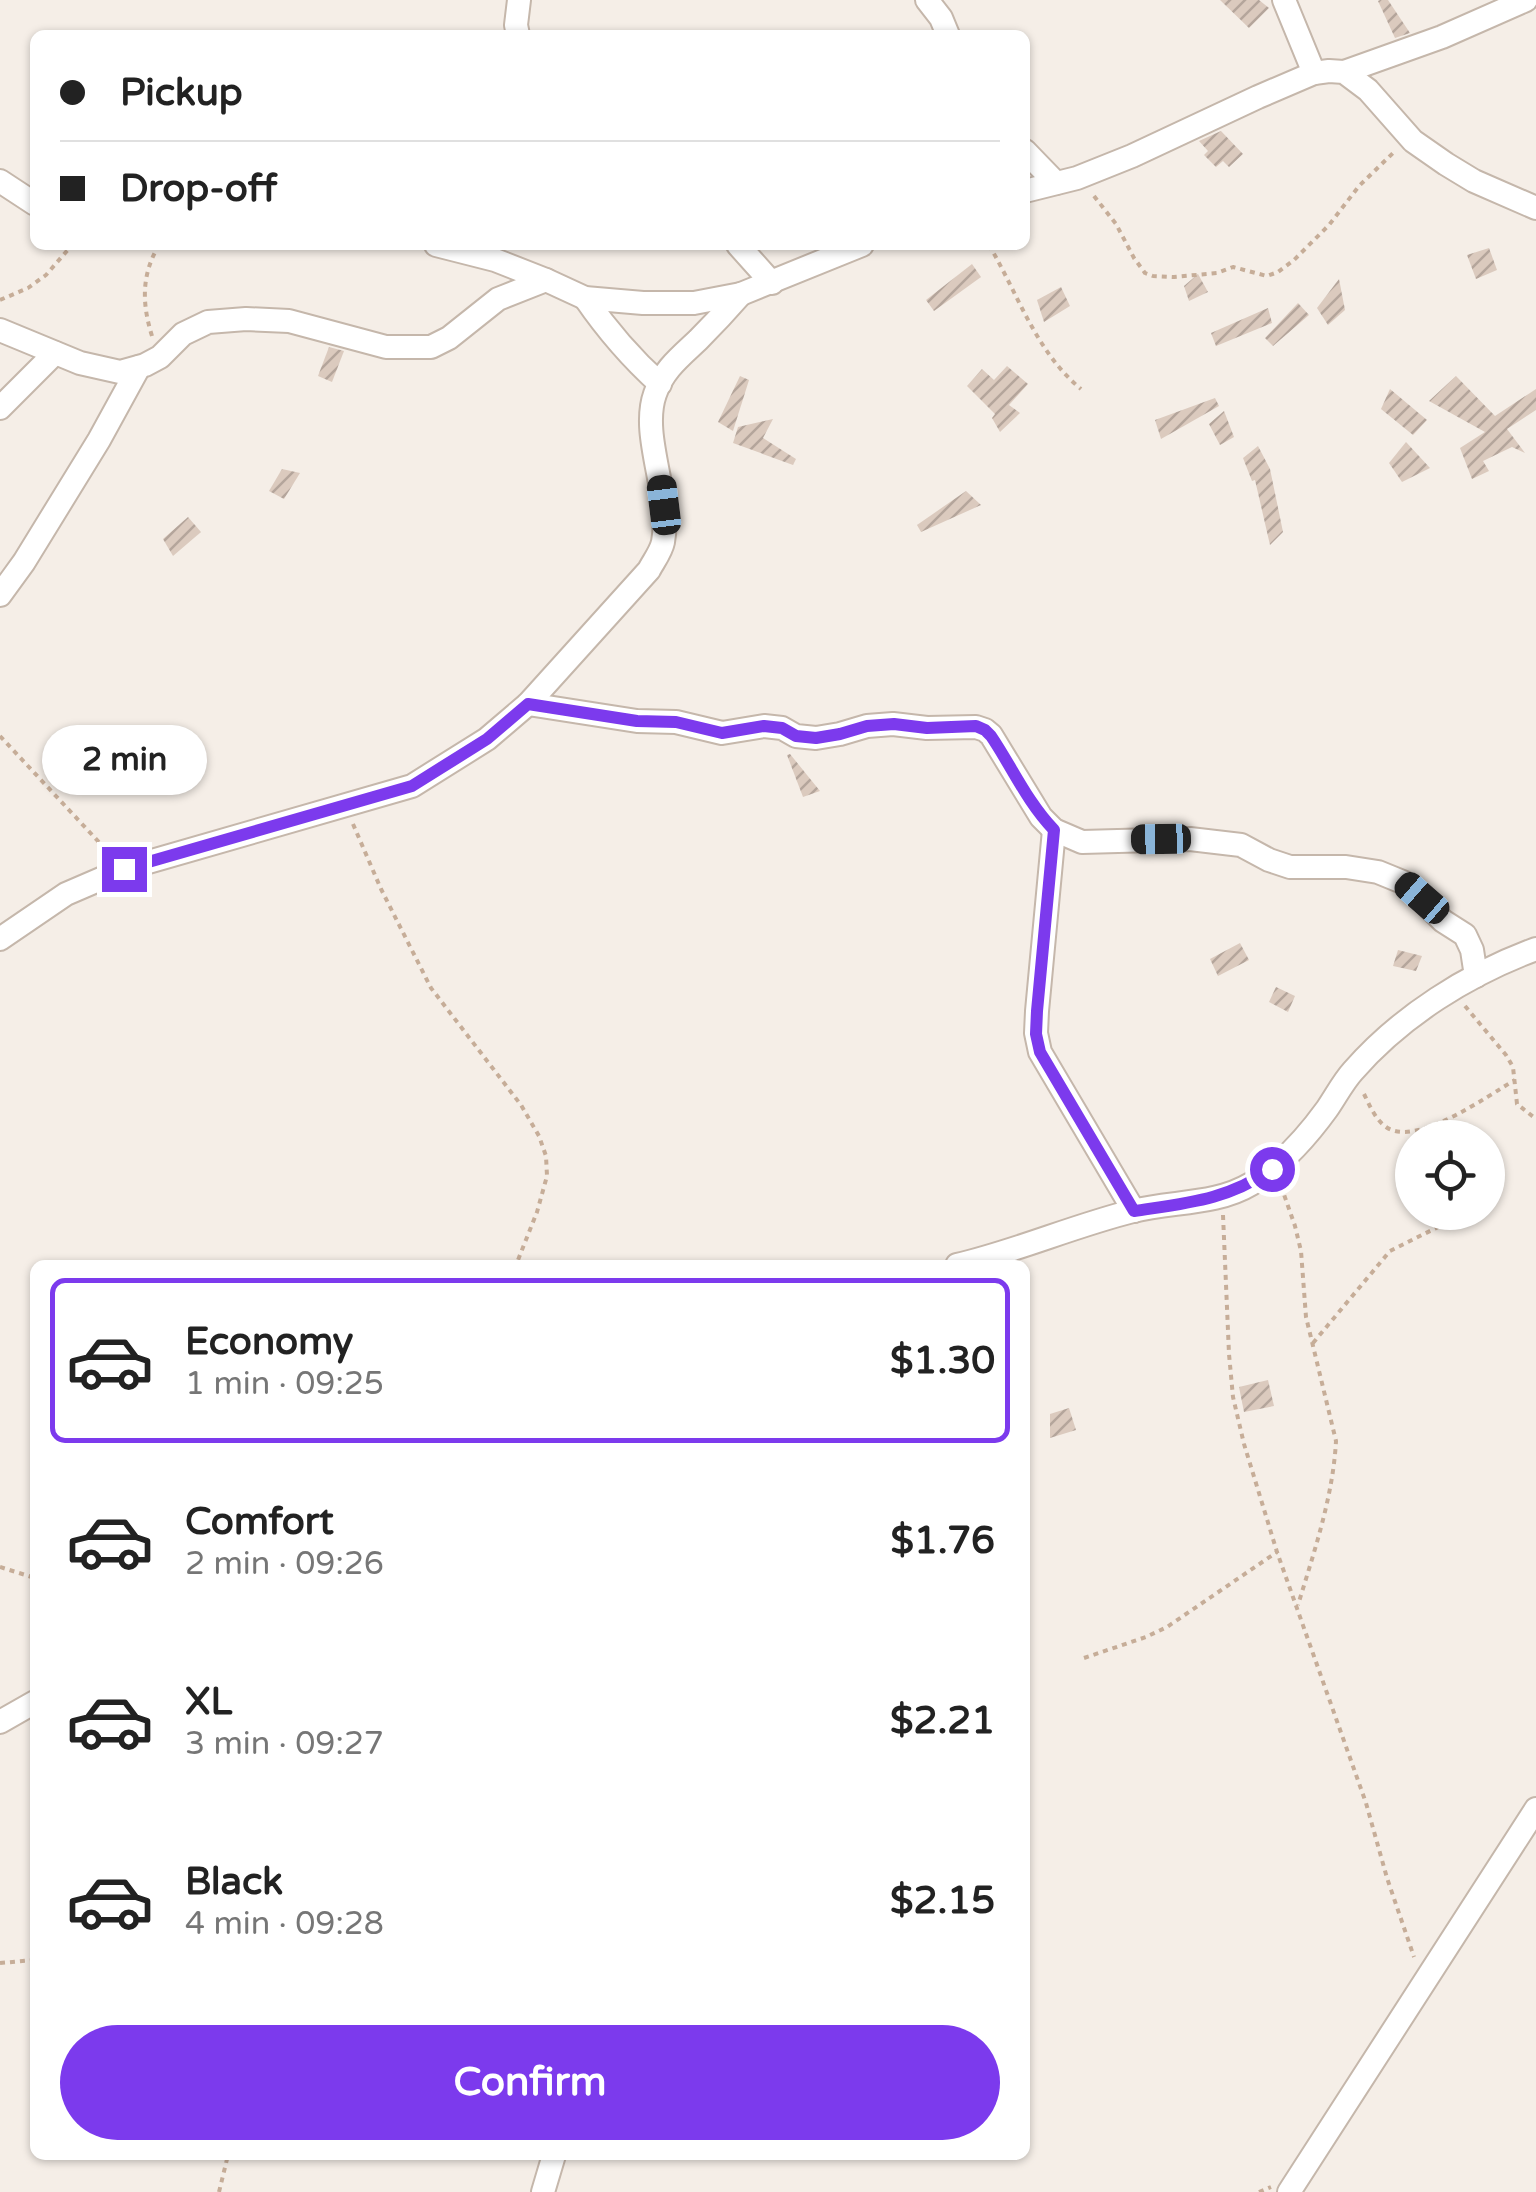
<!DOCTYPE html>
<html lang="en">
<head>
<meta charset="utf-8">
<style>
	body { margin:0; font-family:"Varela Round",sans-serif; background:#f6f6f6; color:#222; height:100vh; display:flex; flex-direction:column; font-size:38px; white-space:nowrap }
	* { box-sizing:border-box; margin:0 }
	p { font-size:32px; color:#767676 }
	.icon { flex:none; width:55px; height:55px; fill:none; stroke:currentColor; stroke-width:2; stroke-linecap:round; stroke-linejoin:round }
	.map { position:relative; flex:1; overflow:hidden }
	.sheet { position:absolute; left:30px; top:1260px; width:1000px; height:900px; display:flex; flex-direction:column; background:#fff; border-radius:15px; box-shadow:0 2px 8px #0004 }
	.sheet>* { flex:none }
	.guide { position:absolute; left:30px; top:30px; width:1000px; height:220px; border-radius:15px; box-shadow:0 2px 8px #0004; display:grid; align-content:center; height:220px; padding:0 30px; background:#fff }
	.controls { position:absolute; left:1395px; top:1120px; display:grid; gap:20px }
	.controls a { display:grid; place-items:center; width:110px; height:110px; border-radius:50%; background:#fff; box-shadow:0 2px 8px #0004; font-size:50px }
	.end { position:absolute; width:45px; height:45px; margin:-22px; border:12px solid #7c3aed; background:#fff; box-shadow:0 0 0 5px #fff }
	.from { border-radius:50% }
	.bubble { position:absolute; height:70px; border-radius:35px; background:#fff; box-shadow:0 2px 8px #0004; font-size:32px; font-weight:700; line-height:70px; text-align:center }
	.car { position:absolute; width:30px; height:60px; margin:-30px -15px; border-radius:12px; box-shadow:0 0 8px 2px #0007; background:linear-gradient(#222 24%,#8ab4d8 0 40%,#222 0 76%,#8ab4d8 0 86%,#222 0) }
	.guide b { display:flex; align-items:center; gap:35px; height:95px; font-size:38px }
	.guide b+b { border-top:2px solid #e0e0e0 }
	.guide i { width:25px; height:25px; background:#222 }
	ul { padding:18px 0 0; list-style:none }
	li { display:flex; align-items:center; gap:30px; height:165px; margin:0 20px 15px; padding:0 10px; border:5px solid transparent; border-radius:15px }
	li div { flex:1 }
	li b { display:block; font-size:38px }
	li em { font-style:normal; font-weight:700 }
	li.current { border-color:#7c3aed }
	li>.icon { width:90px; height:90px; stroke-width:1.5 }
	.button { display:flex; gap:20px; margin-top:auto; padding:20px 30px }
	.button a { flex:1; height:115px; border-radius:60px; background:#7c3aed; color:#fff; font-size:40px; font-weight:700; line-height:115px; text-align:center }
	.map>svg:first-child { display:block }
	.building { fill:url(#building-hatch) }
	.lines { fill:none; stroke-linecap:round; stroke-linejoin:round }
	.street-casing { stroke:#c5b7ab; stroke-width:26 }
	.path { stroke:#c6ad98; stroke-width:4; stroke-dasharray:5 5; stroke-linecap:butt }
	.street { stroke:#fff; stroke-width:22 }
	.route { stroke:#7c3aed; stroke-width:12 }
</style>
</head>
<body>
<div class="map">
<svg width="1536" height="2192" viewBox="0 0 1536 2192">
	<defs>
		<pattern id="building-hatch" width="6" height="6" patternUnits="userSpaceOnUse" patternTransform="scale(2.5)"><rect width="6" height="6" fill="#dbcabe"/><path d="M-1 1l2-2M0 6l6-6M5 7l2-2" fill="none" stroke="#b4a59b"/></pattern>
	</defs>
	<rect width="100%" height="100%" fill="#f5eee7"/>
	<g class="building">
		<path d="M 1220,0 L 1259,0 L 1269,8 L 1249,28 Z"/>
		<path d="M 1380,0 L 1388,0 L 1410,33 L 1395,38 L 1378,1 Z"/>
		<path d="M 1221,131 L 1243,154 L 1229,167 L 1223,161 L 1216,167 L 1204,155 L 1208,151 L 1199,141 Z"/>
		<path d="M 1489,248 L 1497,270 L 1476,279 L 1467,255 Z"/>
		<path d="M 972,264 L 981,277 L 934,311 L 926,300 Z"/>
		<path d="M 1198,274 L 1208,292 L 1189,301 L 1184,286 Z"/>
		<path d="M 1339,279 L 1345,310 L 1328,325 L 1317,308 Z"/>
		<path d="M 1061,287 L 1070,306 L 1044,322 L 1037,300 Z"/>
		<path d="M 1298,303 L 1309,315 L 1273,346 L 1265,338 Z"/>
		<path d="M 1268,308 L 1272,323 L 1216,346 L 1211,333 Z"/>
		<path d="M 329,347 L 344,351 L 332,382 L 318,376 Z"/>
		<path d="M 1007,366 L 1028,384 L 1009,405 L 1020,413 L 1000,432 L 992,418 L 995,414 L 967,386 L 982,369 L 994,380 Z"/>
		<path d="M 740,376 L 749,380 L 733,431 L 718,422 Z"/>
		<path d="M 1456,376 L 1495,416 L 1536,389 L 1536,410 L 1507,429 L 1525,453 L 1512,447 L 1483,461 L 1489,471 L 1472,479 L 1460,448 L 1485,432 L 1429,401 Z"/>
		<path d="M 1390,389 L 1427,420 L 1413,435 L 1381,409 Z"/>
		<path d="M 1215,398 L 1219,406 L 1161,439 L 1155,420 Z"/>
		<path d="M 1224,411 L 1234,437 L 1220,445 L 1209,424 Z"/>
		<path d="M 773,419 L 763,438 L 796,459 L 793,465 L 733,443 L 738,427 Z"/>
		<path d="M 1406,442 L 1430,468 L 1402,482 L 1389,463 Z"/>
		<path d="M 1258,446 L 1270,469 L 1283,532 L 1270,545 L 1255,480 L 1252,481 L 1243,458 Z"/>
		<path d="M 282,469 L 300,473 L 284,499 L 269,491 Z"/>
		<path d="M 966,491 L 981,505 L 921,532 L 917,525 Z"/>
		<path d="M 188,517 L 201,532 L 173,556 L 163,539 Z"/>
		<path d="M 790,754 L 820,791 L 803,797 L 787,755 Z"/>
		<path d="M 1240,943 L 1249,960 L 1218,976 L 1210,959 Z"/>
		<path d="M 1398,950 L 1422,956 L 1416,971 L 1393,966 Z"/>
		<path d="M 1276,987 L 1295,996 L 1288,1012 L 1269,1002 Z"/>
		<path d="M 1268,1380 L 1274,1406 L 1244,1412 L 1239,1387 Z"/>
		<path d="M 1069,1408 L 1076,1430 L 1050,1438 L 1050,1414 Z"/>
	</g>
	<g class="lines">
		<g class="street-casing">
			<g id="street">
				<path d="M 927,0 L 941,18 L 948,35"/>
				<path d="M 1284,0 L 1314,73"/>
				<path d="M 518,35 L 516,25 L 519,0"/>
				<path d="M 1344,72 L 1442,37 L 1526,0"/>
				<path d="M 1025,151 L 1056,183"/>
				<path d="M 0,181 L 35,204"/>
				<path d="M 1025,191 L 1077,178 L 1132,156 L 1258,97 L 1314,73 L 1329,71 L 1344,72 L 1368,90 L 1413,141 L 1446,164 L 1474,181 L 1536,208"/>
				<path d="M 436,245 L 495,260 L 546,280 L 585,298 L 643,303 L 694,303 L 741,294 L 862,245"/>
				<path d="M 738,245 L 772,283"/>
				<path d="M 585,298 C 607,330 631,358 660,384"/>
				<path d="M 0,330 L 80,363 L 120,372 L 145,365 L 160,357 L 183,334 L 208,322 L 246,319 L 289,321 L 386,347 L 431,347 L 449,338 L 498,299 L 546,280"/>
				<path d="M 0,408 L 55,353"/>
				<path d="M 0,595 L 24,562 L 99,440 L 139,367"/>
				<path d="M 528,704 L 637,721 L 676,722 L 722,733 L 764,726 L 782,728 L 796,736 L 816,738 L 840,734 L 867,726 L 893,724 L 927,728 L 976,727 L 985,730 L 991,735 L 1041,817 L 1054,830 L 1082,842 L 1190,839 L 1241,845 L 1269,860 L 1290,867 L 1346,867 L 1378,872 L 1405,883 L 1443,921 L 1465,935 L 1472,950 L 1476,976"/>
				<path d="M 1054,830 L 1037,1011 L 1036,1033 L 1040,1052 L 1134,1211"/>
				<path d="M 0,939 L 66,894 L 124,869 L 412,786 L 487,739 L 528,704 L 649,570 C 653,562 661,552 663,542 C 672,495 640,436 655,394 C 663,370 680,357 698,340 C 713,325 727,310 741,294"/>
				<path d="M 957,1265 C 1017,1251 1073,1226 1133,1211 C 1172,1201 1216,1205 1251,1184 C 1282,1165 1306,1138 1327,1109 C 1336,1096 1343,1082 1353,1071 C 1401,1016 1468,974 1536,949"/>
				<path d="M 0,1722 L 35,1702"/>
				<path d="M 543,2192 L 554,2155"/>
				<path d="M 1289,2192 L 1536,1809"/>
			</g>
		</g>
		<g class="path">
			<path d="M 1094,196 L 1116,224 L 1134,258 L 1145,273 L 1153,276 L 1174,277 L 1217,273 L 1233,267 L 1267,276 L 1278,272 L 1294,260 L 1329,225 L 1359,186 L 1393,153"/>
			<path d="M 989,245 C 1018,294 1036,352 1081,389"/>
			<path d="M 0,300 L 28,288 L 46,275 L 72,245"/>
			<path d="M 152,336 C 142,304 141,275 159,245"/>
			<path d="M 0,736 L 110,854"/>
			<path d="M 353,824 L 381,889 L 431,988 L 521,1105 L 539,1136 L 546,1156 L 547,1176 L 537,1212 L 516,1265"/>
			<path d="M 1465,1006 L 1506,1055 L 1513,1067 L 1517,1104 L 1536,1119"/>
			<path d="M 1364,1094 C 1370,1106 1375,1119 1386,1127 C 1416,1148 1487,1096 1515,1080"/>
			<path d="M 1281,1186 L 1295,1226 L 1301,1251 L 1306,1317 L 1336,1441 C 1333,1497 1314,1552 1298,1605"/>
			<path d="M 1223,1215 L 1229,1354 L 1233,1397 L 1244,1444 L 1277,1552 L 1366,1803 L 1387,1878 L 1414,1957"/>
			<path d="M 1313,1343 L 1390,1251 L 1440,1226 L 1444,1212"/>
			<path d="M 0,1567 L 35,1578"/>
			<path d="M 1084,1658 L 1146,1637 L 1167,1627 L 1277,1552"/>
			<path d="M 0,1963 L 35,1960"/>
			<path d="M 219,2192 L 228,2155"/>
			<path d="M 1259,2192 L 1271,2187"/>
		</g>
		<use href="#street" class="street"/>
	</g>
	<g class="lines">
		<path class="route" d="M 124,869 L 412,786 L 487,739 L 528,704 L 637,721 L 676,722 L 722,733 L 764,726 L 782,728 L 796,736 L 816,738 L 840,734 L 867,726 L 894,724 L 927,728 L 976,726 L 985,730 L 991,736 C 1012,767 1027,802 1054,830 L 1037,1011 L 1036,1034 L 1040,1052 L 1134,1211 C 1187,1203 1228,1200 1272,1169"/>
	</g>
</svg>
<div class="controls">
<a><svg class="icon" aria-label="locate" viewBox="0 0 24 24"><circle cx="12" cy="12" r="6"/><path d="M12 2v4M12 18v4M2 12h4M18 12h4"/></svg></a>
</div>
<i class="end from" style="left:1272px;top:1169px"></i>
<i class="end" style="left:124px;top:869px"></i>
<div class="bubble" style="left:42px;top:725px;width:165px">2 min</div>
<i class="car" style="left:664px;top:505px;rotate:353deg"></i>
<i class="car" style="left:1161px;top:839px;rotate:269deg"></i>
<i class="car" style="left:1422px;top:898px;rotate:311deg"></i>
<div class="guide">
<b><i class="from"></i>Pickup</b>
<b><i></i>Drop-off</b>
</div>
<section class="sheet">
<ul>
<li class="current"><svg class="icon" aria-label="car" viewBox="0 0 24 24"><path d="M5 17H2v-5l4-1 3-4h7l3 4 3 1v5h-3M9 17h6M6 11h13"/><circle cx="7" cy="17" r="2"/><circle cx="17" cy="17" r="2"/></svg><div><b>Economy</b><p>1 min · 09:25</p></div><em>$1.30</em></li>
<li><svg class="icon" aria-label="car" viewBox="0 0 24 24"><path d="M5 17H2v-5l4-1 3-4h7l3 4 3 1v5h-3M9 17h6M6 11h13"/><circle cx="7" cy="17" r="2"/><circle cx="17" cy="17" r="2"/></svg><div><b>Comfort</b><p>2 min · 09:26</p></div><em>$1.76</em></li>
<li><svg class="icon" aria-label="car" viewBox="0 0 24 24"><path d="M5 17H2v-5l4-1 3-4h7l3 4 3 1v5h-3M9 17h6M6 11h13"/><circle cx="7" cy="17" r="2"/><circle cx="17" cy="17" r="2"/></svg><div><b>XL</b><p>3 min · 09:27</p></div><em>$2.21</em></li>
<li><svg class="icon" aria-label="car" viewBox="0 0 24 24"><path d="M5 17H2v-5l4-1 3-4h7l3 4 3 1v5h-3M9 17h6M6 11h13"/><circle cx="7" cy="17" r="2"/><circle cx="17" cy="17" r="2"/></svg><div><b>Black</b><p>4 min · 09:28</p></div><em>$2.15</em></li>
</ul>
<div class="button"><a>Confirm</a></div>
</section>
</div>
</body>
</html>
